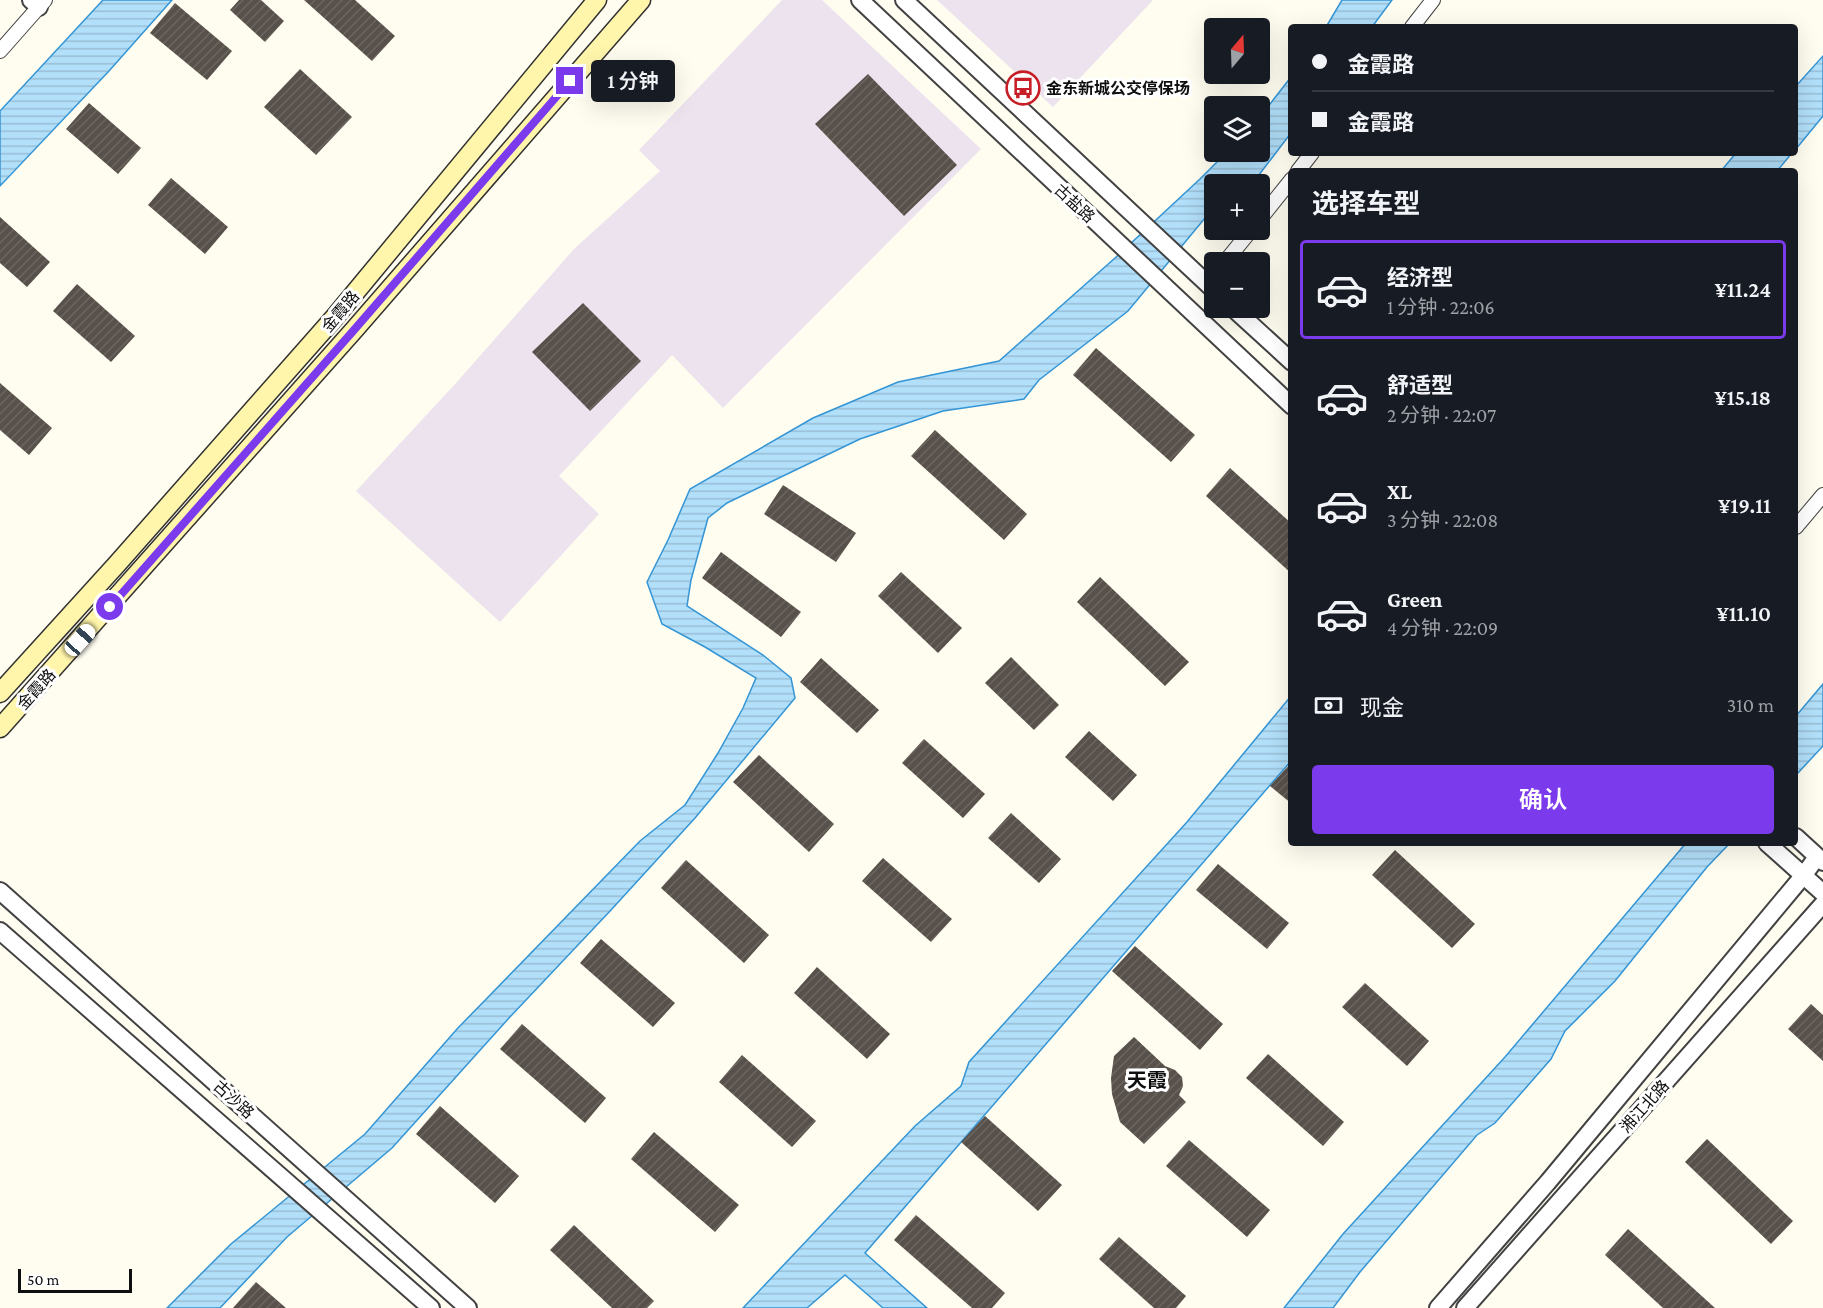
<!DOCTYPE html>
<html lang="zh">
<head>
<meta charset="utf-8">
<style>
	body { margin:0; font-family:"Crimson Pro","Noto Sans SC",serif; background:#20242c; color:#f1f3f6; height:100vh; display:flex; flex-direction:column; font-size:22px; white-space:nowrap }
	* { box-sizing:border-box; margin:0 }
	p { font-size:20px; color:#9ea1a6 }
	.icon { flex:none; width:33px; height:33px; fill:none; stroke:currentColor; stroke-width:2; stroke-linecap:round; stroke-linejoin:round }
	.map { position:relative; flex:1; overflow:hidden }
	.drawer { position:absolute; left:1288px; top:168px; width:510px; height:678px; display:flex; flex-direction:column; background:#171b24; border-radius:6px; box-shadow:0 6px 24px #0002 }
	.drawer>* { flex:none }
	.top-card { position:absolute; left:1288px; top:24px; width:510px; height:132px; border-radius:6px; box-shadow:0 6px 24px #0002; display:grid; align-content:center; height:132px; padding:0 24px; background:#171b24 }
	.needle { width:39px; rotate:19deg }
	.controls { position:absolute; left:1204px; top:18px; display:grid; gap:12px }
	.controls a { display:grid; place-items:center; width:66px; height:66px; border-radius:6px; background:#171b24; box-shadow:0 6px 24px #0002; font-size:30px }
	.scale { position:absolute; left:18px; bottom:15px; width:114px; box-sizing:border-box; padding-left:6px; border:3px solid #0f0f0f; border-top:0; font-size:16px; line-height:21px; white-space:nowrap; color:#0f0f0f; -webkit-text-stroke:4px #fff; paint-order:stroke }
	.end { position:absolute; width:27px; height:27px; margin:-14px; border:8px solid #7c3aed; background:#fff; box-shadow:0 0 0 3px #fff }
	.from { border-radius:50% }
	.bubble { position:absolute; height:42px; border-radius:6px; background:#171b24; box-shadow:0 6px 24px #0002; font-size:20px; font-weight:600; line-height:42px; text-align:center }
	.car { position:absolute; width:18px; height:36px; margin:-18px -9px; border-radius:8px; box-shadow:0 0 4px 2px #0007; background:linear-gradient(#fff 24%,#345 0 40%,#fff 0 76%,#345 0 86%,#fff 0) }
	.top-card b { display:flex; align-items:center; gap:21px; height:57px; font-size:22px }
	.top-card b+b { border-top:2px solid #363941 }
	.top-card i { width:15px; height:15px; background:#f1f3f6 }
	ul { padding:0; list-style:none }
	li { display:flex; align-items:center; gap:18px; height:99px; margin:0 12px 9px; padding:0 12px; border:3px solid transparent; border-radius:6px }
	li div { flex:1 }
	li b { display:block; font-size:22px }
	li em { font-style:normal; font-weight:600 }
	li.active { border-color:#7c3aed }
	li>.icon { width:54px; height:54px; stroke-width:1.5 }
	h2 { padding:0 24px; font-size:27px; line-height:72px }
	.pay { display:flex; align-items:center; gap:15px; height:66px; padding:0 24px; font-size:22px }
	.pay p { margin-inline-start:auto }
	.cta { display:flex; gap:12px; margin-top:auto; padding:12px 24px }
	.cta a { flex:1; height:69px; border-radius:6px; background:#7c3aed; color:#fff; font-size:24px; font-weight:600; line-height:69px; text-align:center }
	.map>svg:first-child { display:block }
	.industrial { fill:#ece3ee }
	.water { fill:url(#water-rules); stroke:#3495d5; stroke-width:1.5 }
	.building { fill:url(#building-hatch) }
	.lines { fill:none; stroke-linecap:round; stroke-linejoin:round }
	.minor-casing { stroke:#424242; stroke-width:16 }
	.tertiary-casing { stroke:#424242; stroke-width:20 }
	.secondary-casing { stroke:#313131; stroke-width:21 }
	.minor { stroke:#fff; stroke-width:14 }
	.tertiary { stroke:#fff; stroke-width:16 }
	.secondary { stroke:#fff5ab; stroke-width:18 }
	.route { stroke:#7c3aed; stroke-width:8 }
	.labels { text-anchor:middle; stroke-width:6; stroke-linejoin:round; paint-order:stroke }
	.poi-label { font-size:16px; font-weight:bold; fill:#0f0f0f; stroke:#fff; text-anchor:start }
	.street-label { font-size:16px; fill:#0f0f0f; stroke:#fff }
	.quarter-label { font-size:20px; font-weight:bold; fill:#0f0f0f; stroke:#fff }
</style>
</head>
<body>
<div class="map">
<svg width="1823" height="1308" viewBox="0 0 1823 1308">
	<defs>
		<pattern id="water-rules" width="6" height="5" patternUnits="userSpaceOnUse" patternTransform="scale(1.5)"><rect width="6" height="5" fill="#b2dffa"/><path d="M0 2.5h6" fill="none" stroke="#98bed5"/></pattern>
		<pattern id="building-hatch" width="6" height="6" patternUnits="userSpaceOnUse" patternTransform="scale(1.5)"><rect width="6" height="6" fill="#58504a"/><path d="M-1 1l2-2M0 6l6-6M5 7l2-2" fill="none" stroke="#6b6560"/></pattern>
	</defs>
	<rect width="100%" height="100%" fill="#fffcf0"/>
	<g class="industrial">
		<path d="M 782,0 L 822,0 L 981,149 L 723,408 L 672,355 L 559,476 L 599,514 L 500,622 L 356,491 L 456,383 L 574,249 L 660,171 L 639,150 Z"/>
		<path d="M 937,0 L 1153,0 L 1053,107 Z"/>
	</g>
	<g class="water">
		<path d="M 103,0 L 172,0 L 109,71 L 0,186 L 0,111 Z"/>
		<path d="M 1342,0 L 1392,0 L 1372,27 L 1326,27 Z"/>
		<path d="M 1823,56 L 1823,116 L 1796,149 L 1796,86 Z"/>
		<path d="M 1291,77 L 1291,133 L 1252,184 L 1215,184 L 1215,206 L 1128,311 L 1039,380 L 1024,399 L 943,411 L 860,439 L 727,503 L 708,518 L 691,580 L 687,606 L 763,655 L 791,678 L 795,698 L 695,818 L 611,910 L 509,1018 L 392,1148 L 287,1237 L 220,1308 L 167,1308 L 231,1244 L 365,1134 L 457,1029 L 640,841 L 685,805 L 718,753 L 743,708 L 756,678 L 705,647 L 662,624 L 647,582 L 668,540 L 690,489 L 813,418 L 898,382 L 999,361 L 1115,258 L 1200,179 L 1227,152 L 1260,152 L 1260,117 Z"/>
		<path d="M 1736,153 L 1792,153 L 1777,171 L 1721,171 Z"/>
		<path d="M 1823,684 L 1823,746 L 1796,775 L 1796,716 Z"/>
		<path d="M 1291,696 L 1291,761 L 865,1253 L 927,1308 L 883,1308 L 845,1275 L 807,1308 L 743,1308 L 915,1126 L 961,1086 L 969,1062 L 1187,822 Z"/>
		<path d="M 1686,843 L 1730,843 L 1707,867 L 1615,981 L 1565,1031 L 1551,1059 L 1495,1123 L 1477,1135 L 1360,1272 L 1333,1308 L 1284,1308 L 1343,1234 L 1505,1057 Z"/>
	</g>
	<g class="building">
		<path d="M 239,0 L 261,0 L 284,21 L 265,42 L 230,10 Z"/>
		<path d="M 304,0 L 355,0 L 395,36 L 372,61 Z"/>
		<path d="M 175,3 L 232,51 L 207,80 L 150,33 Z"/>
		<path d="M 300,69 L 352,117 L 316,155 L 264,107 Z"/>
		<path d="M 868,74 L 957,165 L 904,216 L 815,124 Z"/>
		<path d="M 89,103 L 141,148 L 118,174 L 66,129 Z"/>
		<path d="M 171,178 L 228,227 L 205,254 L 148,205 Z"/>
		<path d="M 0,217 L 50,262 L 27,287 L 0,263 Z"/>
		<path d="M 77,284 L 135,336 L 111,362 L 53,311 Z"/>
		<path d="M 583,303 L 641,361 L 590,411 L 532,352 Z"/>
		<path d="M 1096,348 L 1195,435 L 1171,462 L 1073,375 Z"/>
		<path d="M 0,383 L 52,428 L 29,455 L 0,430 Z"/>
		<path d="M 935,430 L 1027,514 L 1004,540 L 911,456 Z"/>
		<path d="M 1230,468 L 1292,524 L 1292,574 L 1206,496 Z"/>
		<path d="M 783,485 L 856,533 L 836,562 L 764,514 Z"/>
		<path d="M 721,552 L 801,612 L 781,637 L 702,578 Z"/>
		<path d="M 901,572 L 962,628 L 938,653 L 878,596 Z"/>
		<path d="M 1100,577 L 1189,662 L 1165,686 L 1077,602 Z"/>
		<path d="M 1011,657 L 1059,705 L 1034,730 L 985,683 Z"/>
		<path d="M 821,658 L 879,710 L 857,733 L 800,682 Z"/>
		<path d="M 1089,731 L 1137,775 L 1113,801 L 1065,757 Z"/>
		<path d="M 924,739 L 985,794 L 963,818 L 902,763 Z"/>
		<path d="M 759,755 L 834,824 L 809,852 L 733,782 Z"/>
		<path d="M 1292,762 L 1292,804 L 1270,786 Z"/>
		<path d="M 1011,813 L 1061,859 L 1039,883 L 988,838 Z"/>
		<path d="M 1395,850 L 1475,924 L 1452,948 L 1372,875 Z"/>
		<path d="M 883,858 L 952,919 L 931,942 L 862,881 Z"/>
		<path d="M 686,860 L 769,935 L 744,963 L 661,888 Z"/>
		<path d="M 1218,864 L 1289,923 L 1267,949 L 1196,890 Z"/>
		<path d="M 601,939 L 675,1003 L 653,1027 L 580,963 Z"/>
		<path d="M 1135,946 L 1223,1024 L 1200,1050 L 1112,971 Z"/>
		<path d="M 817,967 L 890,1034 L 867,1059 L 794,993 Z"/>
		<path d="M 1365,983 L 1429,1041 L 1407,1066 L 1342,1007 Z"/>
		<path d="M 1811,1004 L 1823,1015 L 1823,1061 L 1788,1029 Z"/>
		<path d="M 522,1024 L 606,1098 L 585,1123 L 500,1049 Z"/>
		<path d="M 1134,1037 L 1165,1066 L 1175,1070 L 1182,1077 L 1183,1086 L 1179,1095 L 1186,1102 L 1144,1144 L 1120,1122 L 1112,1094 L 1111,1078 L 1114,1056 Z"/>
		<path d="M 1268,1054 L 1344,1122 L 1323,1146 L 1246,1078 Z"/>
		<path d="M 742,1055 L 816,1121 L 792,1147 L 719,1082 Z"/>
		<path d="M 440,1106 L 519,1176 L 495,1203 L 416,1134 Z"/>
		<path d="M 985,1116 L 1062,1185 L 1038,1211 L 961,1142 Z"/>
		<path d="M 654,1132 L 739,1205 L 715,1232 L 631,1159 Z"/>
		<path d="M 1707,1139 L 1793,1221 L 1771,1244 L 1685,1162 Z"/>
		<path d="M 1189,1140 L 1270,1210 L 1247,1237 L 1166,1166 Z"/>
		<path d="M 916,1215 L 1005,1293 L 992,1308 L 972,1308 L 894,1240 Z"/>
		<path d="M 574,1225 L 654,1301 L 647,1308 L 612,1308 L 550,1250 Z"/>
		<path d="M 1628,1229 L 1715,1308 L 1663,1308 L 1605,1255 Z"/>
		<path d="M 1119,1237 L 1186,1296 L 1176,1308 L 1154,1308 L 1099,1259 Z"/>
		<path d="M 256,1282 L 286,1308 L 233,1308 Z"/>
	</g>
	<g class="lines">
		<g class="minor-casing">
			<g id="minor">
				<path d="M 1412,27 L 1433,0"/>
				<path d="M 0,51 L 45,0"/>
				<path d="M 1298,171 L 1312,153"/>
				<path d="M 1260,219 L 1292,179"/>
				<path d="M 1225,262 L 1251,230"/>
				<path d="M 1796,527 L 1823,495"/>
			</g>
		</g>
		<g class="tertiary-casing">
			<g id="tertiary">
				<path d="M 31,0 L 39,7"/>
				<path d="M 860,0 L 1292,406"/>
				<path d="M 904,0 L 1215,291"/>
				<path d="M 1233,308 L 1292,362"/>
				<path d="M 1796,837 L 1823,862"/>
				<path d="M 1767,843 L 1823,893"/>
				<path d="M 0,891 L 468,1308"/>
				<path d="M 0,931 L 431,1308"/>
				<path d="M 1438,1308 L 1548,1182 L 1803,876 L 1817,857"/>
				<path d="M 1465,1308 L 1823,904"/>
			</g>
		</g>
		<g class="secondary-casing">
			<g id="secondary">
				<path d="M 0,693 L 117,564 L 334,318 L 597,0"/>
				<path d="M 0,728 L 354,330 L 641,0"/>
			</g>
		</g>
		<use href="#minor" class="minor"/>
		<use href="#tertiary" class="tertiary"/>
		<use href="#secondary" class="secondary"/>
	</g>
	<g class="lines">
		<path class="route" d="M 110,607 L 354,330 L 570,81"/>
	</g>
	<defs>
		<g id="bus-ring" transform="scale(1.725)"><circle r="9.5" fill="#fff" stroke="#c71e26" stroke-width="1.5"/><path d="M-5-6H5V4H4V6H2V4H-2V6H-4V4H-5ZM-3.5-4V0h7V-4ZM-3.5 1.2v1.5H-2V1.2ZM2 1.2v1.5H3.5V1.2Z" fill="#c71e26"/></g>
	</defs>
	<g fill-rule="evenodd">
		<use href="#bus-ring" x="1023" y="88"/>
	</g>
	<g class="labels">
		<g class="poi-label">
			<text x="1046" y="94">金东新城公交停保场</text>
		</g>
		<g class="street-label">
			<text transform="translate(1075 203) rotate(43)" y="6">古盐路</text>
			<text transform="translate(340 311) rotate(-50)" y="6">金霞路</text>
			<text transform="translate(36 689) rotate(-48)" y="6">金霞路</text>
			<text transform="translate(234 1099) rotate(42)" y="6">古沙路</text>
			<text transform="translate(1644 1106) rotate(-48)" y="6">湘江北路</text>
		</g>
		<g class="quarter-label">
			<text x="1147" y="1087">天霞</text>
		</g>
	</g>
</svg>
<div class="controls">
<a><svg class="needle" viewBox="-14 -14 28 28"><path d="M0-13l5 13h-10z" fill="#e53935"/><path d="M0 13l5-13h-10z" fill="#9ea1a6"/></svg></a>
<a><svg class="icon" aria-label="layers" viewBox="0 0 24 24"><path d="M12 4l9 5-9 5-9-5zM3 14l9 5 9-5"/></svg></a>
<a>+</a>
<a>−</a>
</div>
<div class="scale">50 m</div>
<i class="end from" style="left:110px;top:607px"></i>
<i class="end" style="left:570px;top:81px"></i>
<div class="bubble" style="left:591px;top:60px;width:84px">1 分钟</div>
<i class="car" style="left:80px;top:640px;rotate:42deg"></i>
<div class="top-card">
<b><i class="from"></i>金霞路</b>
<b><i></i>金霞路</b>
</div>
<section class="drawer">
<h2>选择车型</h2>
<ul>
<li class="active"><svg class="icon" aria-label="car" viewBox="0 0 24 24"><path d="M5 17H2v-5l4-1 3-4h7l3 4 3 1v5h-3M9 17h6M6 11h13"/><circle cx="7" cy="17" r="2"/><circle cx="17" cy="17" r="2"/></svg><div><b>经济型</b><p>1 分钟 · 22:06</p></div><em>¥11.24</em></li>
<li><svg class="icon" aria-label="car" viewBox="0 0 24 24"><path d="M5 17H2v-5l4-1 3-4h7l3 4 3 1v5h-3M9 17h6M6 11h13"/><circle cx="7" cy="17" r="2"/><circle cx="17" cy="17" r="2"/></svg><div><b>舒适型</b><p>2 分钟 · 22:07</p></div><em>¥15.18</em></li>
<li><svg class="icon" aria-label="car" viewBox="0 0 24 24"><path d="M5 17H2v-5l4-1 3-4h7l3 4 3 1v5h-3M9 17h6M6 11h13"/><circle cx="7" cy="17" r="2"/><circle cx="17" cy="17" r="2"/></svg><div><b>XL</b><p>3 分钟 · 22:08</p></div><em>¥19.11</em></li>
<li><svg class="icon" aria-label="car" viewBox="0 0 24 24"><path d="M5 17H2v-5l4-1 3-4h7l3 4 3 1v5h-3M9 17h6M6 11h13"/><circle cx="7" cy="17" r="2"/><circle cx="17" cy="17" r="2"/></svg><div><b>Green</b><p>4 分钟 · 22:09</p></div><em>¥11.10</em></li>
</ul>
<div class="pay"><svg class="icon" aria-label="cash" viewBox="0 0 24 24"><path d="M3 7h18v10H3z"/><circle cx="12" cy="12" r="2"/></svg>现金<p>310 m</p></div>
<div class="cta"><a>确认</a></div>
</section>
</div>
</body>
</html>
